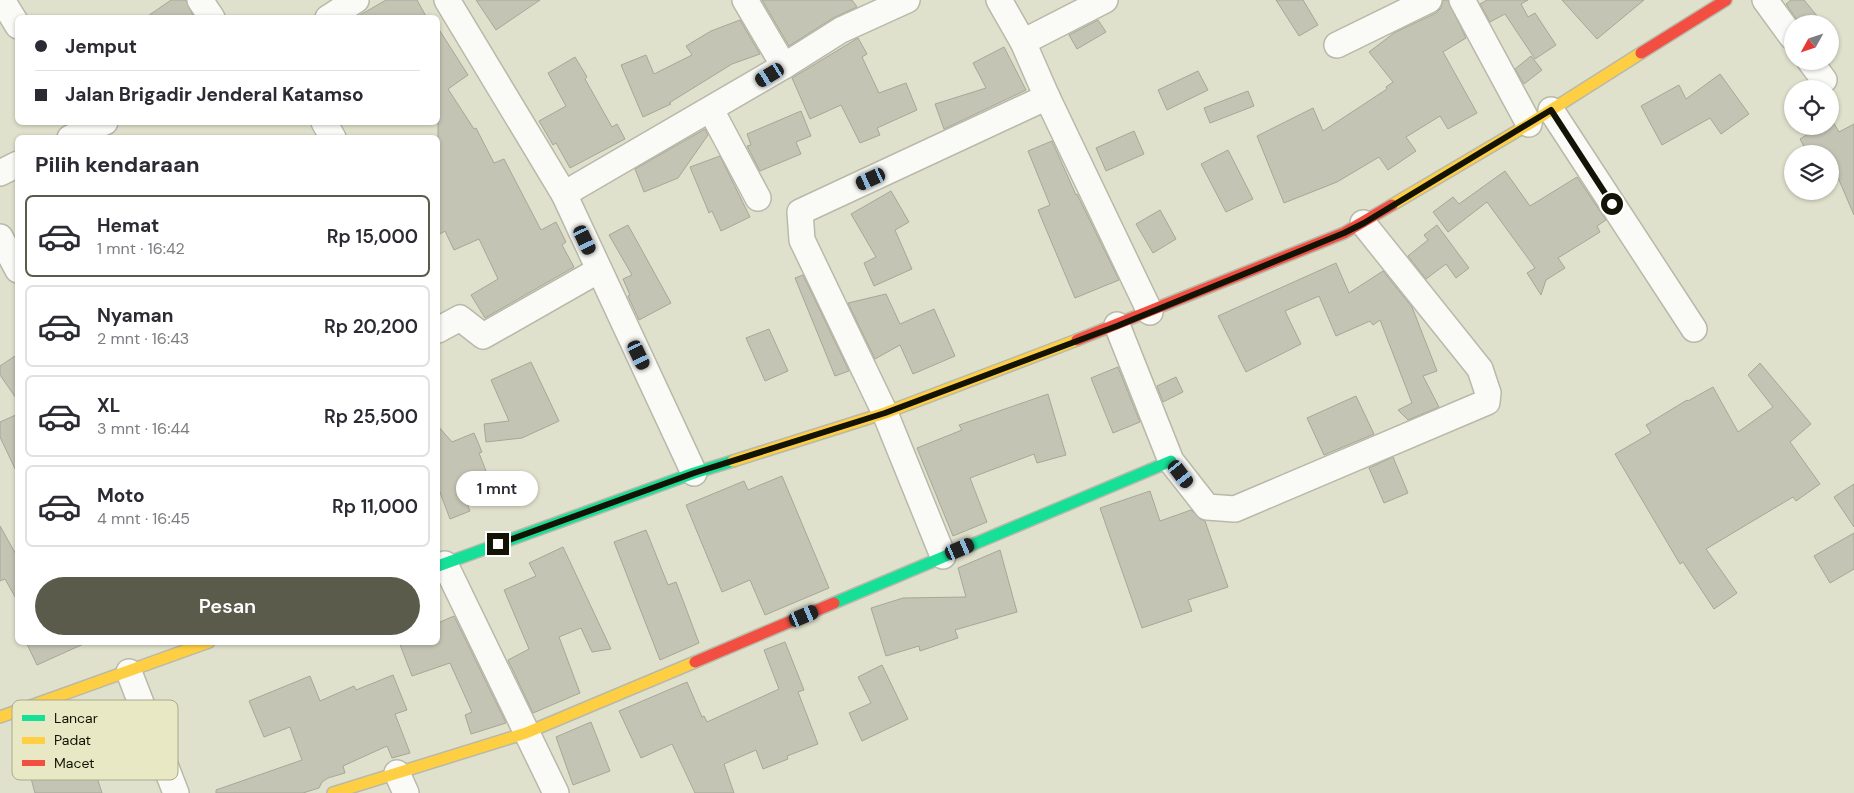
<!DOCTYPE html>
<html lang="id">
<head>
<meta charset="utf-8">
<style>
	body { margin:0; font-family:"DM Sans",sans-serif; background:#f7f7f7; color:#2b2b33; height:100vh; display:flex; flex-direction:column; font-size:19px; white-space:nowrap }
	* { box-sizing:border-box; margin:0 }
	p { font-size:16px; color:#7c7c81 }
	.icon { flex:none; width:28px; height:28px; fill:none; stroke:currentColor; stroke-width:2; stroke-linecap:round; stroke-linejoin:round }
	.map { position:relative; flex:1; overflow:hidden }
	.panel { position:absolute; left:15px; top:135px; width:425px; height:510px; display:flex; flex-direction:column; background:#fff; border-radius:8px; box-shadow:0 1px 4px #0004 }
	.panel>* { flex:none }
	.hud { position:absolute; left:15px; top:15px; width:425px; height:110px; border-radius:8px; box-shadow:0 1px 4px #0004; display:grid; align-content:center; height:110px; padding:0 20px; background:#fff }
	.needle { width:32px; rotate:230deg }
	.fabs { position:absolute; left:1784px; top:15px; display:grid; gap:10px }
	.fabs a { display:grid; place-items:center; width:55px; height:55px; border-radius:50%; background:#fff; box-shadow:0 1px 4px #0004; font-size:25px }
	.end { position:absolute; width:22px; height:22px; margin:-11px; border:6px solid #131306; background:#fff; box-shadow:0 0 0 2px #fff }
	.from { border-radius:50% }
	.bubble { position:absolute; height:35px; border-radius:18px; background:#fff; box-shadow:0 1px 4px #0004; font-size:16px; font-weight:600; line-height:35px; text-align:center }
	.car { position:absolute; width:15px; height:30px; margin:-15px -8px; border-radius:6px; box-shadow:0 0 4px 1px #0007; background:linear-gradient(#222 24%,#8ab4d8 0 40%,#222 0 76%,#8ab4d8 0 86%,#222 0) }
	.hud b { display:flex; align-items:center; gap:18px; height:48px; font-size:19px }
	.hud b+b { border-top:1px solid #e1e1e2 }
	.hud i { width:12px; height:12px; background:#2b2b33 }
	ul { padding:0; list-style:none }
	li { display:flex; align-items:center; gap:15px; height:82px; margin:0 10px 8px; padding:0 10px; border:2px solid #e1e1e2; border-radius:8px }
	li div { flex:1 }
	li b { display:block; font-size:19px }
	li em { font-style:normal; font-weight:600 }
	li.active { border-color:#5b5b4b }
	li>.icon { width:45px; height:45px; stroke-width:1.5 }
	h2 { padding:0 20px; font-size:22px; line-height:60px }
	.cta { display:flex; gap:10px; margin-top:auto; padding:10px 20px }
	.cta a { flex:1; height:58px; border-radius:30px; background:#5b5b4b; color:#fff; font-size:20px; font-weight:600; line-height:58px; text-align:center }
	.map>svg:first-child { display:block }
	.building { fill:#c4c4b4; stroke:#a6a797 }
	.lines { fill:none; stroke-linecap:round; stroke-linejoin:round }
	.street-casing { stroke:#b9b9a9; stroke-width:28 }
	.fast-casing { stroke:#b9b9a9; stroke-width:14 }
	.slow-casing { stroke:#b9b9a9; stroke-width:14 }
	.jam-casing { stroke:#b9b9a9; stroke-width:14 }
	.street { stroke:#fafaf7; stroke-width:25 }
	.fast { stroke:#16e098; stroke-width:11 }
	.slow { stroke:#ffcf43; stroke-width:11 }
	.jam { stroke:#f24e42; stroke-width:11 }
	.route { stroke:#131306; stroke-width:6 }
	.key { fill:#e8e9c4; stroke:#a8a98b; stroke-width:1 }
	.key-label { font-size:14px; fill:#131306 }
</style>
</head>
<body>
<div class="map">
<svg width="1854" height="793" viewBox="0 0 1854 793">
	<rect width="100%" height="100%" fill="#e0e1cc"/>
	<g class="building">
		<path d="M 171,0 L 186,0 L 194,18 L 145,18 Z"/>
		<path d="M 386,0 L 417,0 L 427,18 L 355,18 Z"/>
		<path d="M 476,0 L 540,0 L 496,30 Z"/>
		<path d="M 762,0 L 852,0 L 857,7 L 833,18 L 789,46 Z"/>
		<path d="M 1276,0 L 1303,0 L 1318,25 L 1299,36 Z"/>
		<path d="M 1443,0 L 1448,0 L 1466,38 L 1443,52 L 1477,113 L 1448,129 L 1440,116 L 1406,137 L 1416,151 L 1388,170 L 1379,157 L 1337,182 L 1284,203 L 1257,136 L 1313,108 L 1323,131 L 1387,89 L 1386,87 L 1393,82 L 1369,52 L 1394,33 L 1436,13 L 1441,8 Z"/>
		<path d="M 1487,0 L 1528,0 L 1521,4 L 1528,17 L 1535,13 L 1556,45 L 1535,59 L 1505,14 L 1490,22 L 1480,4 Z"/>
		<path d="M 1562,0 L 1644,0 L 1597,39 Z"/>
		<path d="M 1791,0 L 1804,0 L 1818,17 L 1809,24 L 1800,24 L 1786,4 Z"/>
		<path d="M 740,20 L 760,54 L 732,64 L 669,103 L 671,104 L 643,117 L 621,65 L 646,55 L 654,74 L 692,55 L 686,46 L 711,31 Z"/>
		<path d="M 1098,20 L 1106,32 L 1077,49 L 1069,35 Z"/>
		<path d="M 438,28 L 468,75 L 448,89 L 474,129 L 476,128 L 494,163 L 504,159 L 541,230 L 556,222 L 566,242 L 562,245 L 574,267 L 485,318 L 471,295 L 498,279 L 479,239 L 454,250 L 445,231 L 438,235 Z"/>
		<path d="M 858,38 L 867,54 L 862,57 L 879,93 L 906,83 L 917,110 L 877,128 L 880,135 L 860,143 L 841,105 L 810,119 L 792,78 Z"/>
		<path d="M 1004,47 L 1026,90 L 944,129 L 935,104 L 986,88 L 973,63 Z"/>
		<path d="M 1531,56 L 1542,70 L 1524,84 L 1515,69 Z"/>
		<path d="M 575,57 L 587,77 L 585,79 L 612,127 L 617,124 L 625,139 L 570,168 L 556,143 L 553,145 L 539,121 L 566,106 L 548,73 Z"/>
		<path d="M 1198,71 L 1208,90 L 1167,110 L 1158,90 Z"/>
		<path d="M 1720,74 L 1749,114 L 1721,134 L 1710,118 L 1662,145 L 1641,106 L 1679,85 L 1686,99 Z"/>
		<path d="M 1248,91 L 1254,106 L 1210,123 L 1204,108 Z"/>
		<path d="M 801,111 L 811,136 L 796,142 L 801,154 L 760,171 L 747,146 L 751,145 L 747,134 Z"/>
		<path d="M 1832,120 L 1839,132 L 1854,124 L 1854,215 L 1830,159 L 1830,154 L 1808,154 L 1800,139 L 1821,126 L 1830,126 Z"/>
		<path d="M 705,129 L 708,135 L 678,178 L 644,192 L 635,169 Z"/>
		<path d="M 1134,131 L 1144,154 L 1106,171 L 1096,148 Z"/>
		<path d="M 1052,141 L 1076,195 L 1077,194 L 1119,280 L 1075,298 L 1038,210 L 1050,205 L 1028,151 Z"/>
		<path d="M 1228,150 L 1253,199 L 1226,212 L 1201,164 Z"/>
		<path d="M 720,156 L 750,217 L 721,231 L 712,211 L 709,213 L 690,167 Z"/>
		<path d="M 1505,171 L 1530,206 L 1577,177 L 1606,220 L 1597,226 L 1600,232 L 1558,258 L 1565,268 L 1546,280 L 1541,295 L 1527,273 L 1535,268 L 1487,202 L 1448,232 L 1433,212 L 1453,197 L 1459,204 Z"/>
		<path d="M 891,191 L 909,222 L 895,230 L 912,269 L 874,286 L 864,263 L 876,257 L 851,214 Z"/>
		<path d="M 1160,210 L 1176,239 L 1153,253 L 1136,224 Z"/>
		<path d="M 628,225 L 671,303 L 639,320 L 628,296 L 630,295 L 623,279 L 632,275 L 609,235 Z"/>
		<path d="M 1437,225 L 1469,268 L 1456,278 L 1446,264 L 1426,279 L 1408,256 L 1428,240 L 1424,235 Z"/>
		<path d="M 1336,263 L 1349,293 L 1383,271 L 1412,307 L 1437,371 L 1423,376 L 1439,407 L 1408,420 L 1398,410 L 1412,403 L 1380,320 L 1373,325 L 1370,321 L 1336,336 L 1319,296 L 1285,311 L 1301,344 L 1246,372 L 1218,316 Z"/>
		<path d="M 803,275 L 849,371 L 835,376 L 795,278 Z"/>
		<path d="M 886,294 L 900,324 L 934,309 L 955,356 L 913,374 L 900,345 L 875,359 L 848,303 Z"/>
		<path d="M 769,329 L 788,371 L 765,381 L 746,338 Z"/>
		<path d="M 18,354 L 18,401 L 0,375 L 0,366 Z"/>
		<path d="M 531,362 L 559,421 L 522,438 L 486,442 L 484,424 L 509,421 L 491,380 Z"/>
		<path d="M 1760,363 L 1811,424 L 1790,442 L 1820,484 L 1796,501 L 1793,497 L 1706,549 L 1737,593 L 1714,609 L 1683,562 L 1680,564 L 1615,454 L 1651,433 L 1646,425 L 1687,400 L 1688,401 L 1713,387 L 1738,432 L 1773,407 L 1748,375 Z"/>
		<path d="M 1118,367 L 1140,422 L 1113,433 L 1091,378 Z"/>
		<path d="M 1176,377 L 1183,392 L 1163,402 L 1157,386 Z"/>
		<path d="M 1048,394 L 1066,455 L 1037,463 L 1034,454 L 970,478 L 987,522 L 953,536 L 917,448 L 962,430 L 959,425 Z"/>
		<path d="M 1356,396 L 1374,434 L 1324,455 L 1307,418 Z"/>
		<path d="M 18,414 L 18,475 L 0,437 L 0,422 Z"/>
		<path d="M 438,426 L 452,442 L 474,433 L 482,452 L 479,453 L 486,471 L 459,483 L 470,511 L 450,519 L 438,487 Z"/>
		<path d="M 1393,457 L 1408,493 L 1384,503 L 1369,468 Z"/>
		<path d="M 782,476 L 829,588 L 765,615 L 750,580 L 722,592 L 686,505 L 744,481 L 748,490 Z"/>
		<path d="M 1854,484 L 1854,527 L 1834,497 Z"/>
		<path d="M 1150,491 L 1160,521 L 1191,510 L 1200,519 L 1205,521 L 1228,587 L 1188,600 L 1192,611 L 1142,628 L 1100,508 Z"/>
		<path d="M 0,526 L 18,558 L 18,602 L 5,579 L 0,581 Z"/>
		<path d="M 646,530 L 668,585 L 676,582 L 699,643 L 660,660 L 614,542 Z"/>
		<path d="M 1854,533 L 1854,569 L 1830,583 L 1814,556 Z"/>
		<path d="M 563,547 L 611,649 L 592,652 L 581,628 L 559,637 L 580,693 L 533,713 L 508,660 L 529,649 L 504,590 L 536,576 L 529,563 Z"/>
		<path d="M 1000,550 L 1017,612 L 955,630 L 958,638 L 920,651 L 919,646 L 886,656 L 871,608 L 903,598 L 966,597 L 958,568 Z"/>
		<path d="M 454,616 L 506,723 L 471,734 L 465,715 L 472,712 L 450,663 L 412,676 L 399,642 L 438,642 L 438,623 Z"/>
		<path d="M 26,642 L 88,642 L 37,665 Z"/>
		<path d="M 785,642 L 804,690 L 798,692 L 818,744 L 787,756 L 788,759 L 763,769 L 756,750 L 724,764 L 734,793 L 695,793 L 672,744 L 641,758 L 619,711 L 687,682 L 702,717 L 704,716 L 707,722 L 779,689 L 764,650 Z"/>
		<path d="M 882,665 L 908,719 L 862,741 L 849,713 L 871,703 L 858,677 Z"/>
		<path d="M 393,675 L 407,710 L 395,714 L 410,753 L 392,758 L 387,746 L 343,766 L 345,773 L 328,778 L 322,782 L 319,788 L 303,793 L 216,793 L 216,790 L 302,760 L 290,727 L 264,737 L 249,701 L 310,676 L 320,701 L 354,686 L 356,690 Z"/>
		<path d="M 591,722 L 610,771 L 573,785 L 556,737 Z"/>
		<path d="M 84,736 L 102,793 L 35,793 L 23,749 L 52,741 L 53,745 Z"/>
	</g>
	<g class="lines">
		<g class="street-casing">
			<g id="street">
				<path d="M 2,0 L 18,26"/>
				<path d="M 200,0 L 212,18"/>
				<path d="M 447,0 L 564,194 L 694,473"/>
				<path d="M 745,0 L 784,66"/>
				<path d="M 999,0 L 1023,42 L 1047,97 L 1150,312"/>
				<path d="M 1462,0 L 1529,124"/>
				<path d="M 1765,0 L 1792,37"/>
				<path d="M 328,18 L 356,0"/>
				<path d="M 1023,42 L 1105,0"/>
				<path d="M 1337,45 L 1429,0"/>
				<path d="M 1810,61 L 1824,80"/>
				<path d="M 711,110 L 758,198"/>
				<path d="M 1551,110 L 1694,329"/>
				<path d="M 324,122 L 333,138"/>
				<path d="M 70,138 L 105,122"/>
				<path d="M 0,173 L 18,164"/>
				<path d="M 564,194 L 784,66 L 841,30 L 907,0"/>
				<path d="M 0,237 L 18,270"/>
				<path d="M 1117,325 L 1171,461 L 1207,507 L 1235,509 L 1487,402 L 1488,393 L 1480,369 L 1363,223"/>
				<path d="M 438,330 L 460,318 L 483,336 L 599,270"/>
				<path d="M 943,556 L 885,413 L 802,240 L 800,212 L 1047,97"/>
				<path d="M 445,564 L 556,793"/>
				<path d="M 129,672 L 176,793"/>
				<path d="M 397,773 L 406,793"/>
			</g>
		</g>
		<g class="fast-casing">
			<g id="fast">
				<path d="M 438,566 L 694,473 L 733,461"/>
				<path d="M 834,603 L 1171,461"/>
			</g>
		</g>
		<g class="slow-casing">
			<g id="slow">
				<path d="M 1392,205 L 1529,124 L 1641,53"/>
				<path d="M 733,461 L 885,413 L 1077,340"/>
				<path d="M 0,717 L 209,642"/>
				<path d="M 333,793 L 526,733 L 695,662"/>
			</g>
		</g>
		<g class="jam-casing">
			<g id="jam">
				<path d="M 1641,53 L 1726,0"/>
				<path d="M 1077,340 L 1344,233 L 1392,205"/>
				<path d="M 695,662 L 834,603"/>
			</g>
		</g>
		<use href="#street" class="street"/>
		<use href="#fast" class="fast"/>
		<use href="#slow" class="slow"/>
		<use href="#jam" class="jam"/>
	</g>
	<g class="lines">
		<path class="route" d="M 498,544 L 694,473 L 885,413 L 1117,326 L 1344,233 L 1364,223 L 1551,110 L 1612,204"/>
	</g>
	<rect x="12" y="700" width="166" height="80" rx="8" class="key"/>
	<rect x="22" y="715" width="23" height="6" fill="#16e098"/>
	<rect x="22" y="737" width="23" height="7" fill="#ffcf43"/>
	<rect x="22" y="760" width="23" height="6" fill="#f24e42"/>
	<g class="key-label">
		<text x="54" y="723">Lancar</text>
		<text x="54" y="745">Padat</text>
		<text x="54" y="768">Macet</text>
	</g>
</svg>
<div class="fabs">
<a><svg class="needle" viewBox="-14 -14 28 28"><path d="M0-13l5 13h-10z" fill="#e53935"/><path d="M0 13l5-13h-10z" fill="#7c7c81"/></svg></a>
<a><svg class="icon" aria-label="locate" viewBox="0 0 24 24"><circle cx="12" cy="12" r="6"/><path d="M12 2v4M12 18v4M2 12h4M18 12h4"/></svg></a>
<a><svg class="icon" aria-label="layers" viewBox="0 0 24 24"><path d="M12 4l9 5-9 5-9-5zM3 14l9 5 9-5"/></svg></a>
</div>
<i class="end from" style="left:1612px;top:204px"></i>
<i class="end" style="left:498px;top:544px"></i>
<div class="bubble" style="left:456px;top:471px;width:82px">1 mnt</div>
<i class="car" style="left:770px;top:75px;rotate:239deg"></i>
<i class="car" style="left:871px;top:179px;rotate:245deg"></i>
<i class="car" style="left:585px;top:240px;rotate:155deg"></i>
<i class="car" style="left:639px;top:355px;rotate:155deg"></i>
<i class="car" style="left:1181px;top:474px;rotate:143deg"></i>
<i class="car" style="left:960px;top:549px;rotate:67deg"></i>
<i class="car" style="left:804px;top:616px;rotate:67deg"></i>
<div class="hud">
<b><i class="from"></i>Jemput</b>
<b><i></i>Jalan Brigadir Jenderal Katamso</b>
</div>
<section class="panel">
<h2>Pilih kendaraan</h2>
<ul>
<li class="active"><svg class="icon" aria-label="car" viewBox="0 0 24 24"><path d="M5 17H2v-5l4-1 3-4h7l3 4 3 1v5h-3M9 17h6M6 11h13"/><circle cx="7" cy="17" r="2"/><circle cx="17" cy="17" r="2"/></svg><div><b>Hemat</b><p>1 mnt · 16:42</p></div><em>Rp 15,000</em></li>
<li><svg class="icon" aria-label="car" viewBox="0 0 24 24"><path d="M5 17H2v-5l4-1 3-4h7l3 4 3 1v5h-3M9 17h6M6 11h13"/><circle cx="7" cy="17" r="2"/><circle cx="17" cy="17" r="2"/></svg><div><b>Nyaman</b><p>2 mnt · 16:43</p></div><em>Rp 20,200</em></li>
<li><svg class="icon" aria-label="car" viewBox="0 0 24 24"><path d="M5 17H2v-5l4-1 3-4h7l3 4 3 1v5h-3M9 17h6M6 11h13"/><circle cx="7" cy="17" r="2"/><circle cx="17" cy="17" r="2"/></svg><div><b>XL</b><p>3 mnt · 16:44</p></div><em>Rp 25,500</em></li>
<li><svg class="icon" aria-label="car" viewBox="0 0 24 24"><path d="M5 17H2v-5l4-1 3-4h7l3 4 3 1v5h-3M9 17h6M6 11h13"/><circle cx="7" cy="17" r="2"/><circle cx="17" cy="17" r="2"/></svg><div><b>Moto</b><p>4 mnt · 16:45</p></div><em>Rp 11,000</em></li>
</ul>
<div class="cta"><a>Pesan</a></div>
</section>
</div>
</body>
</html>
